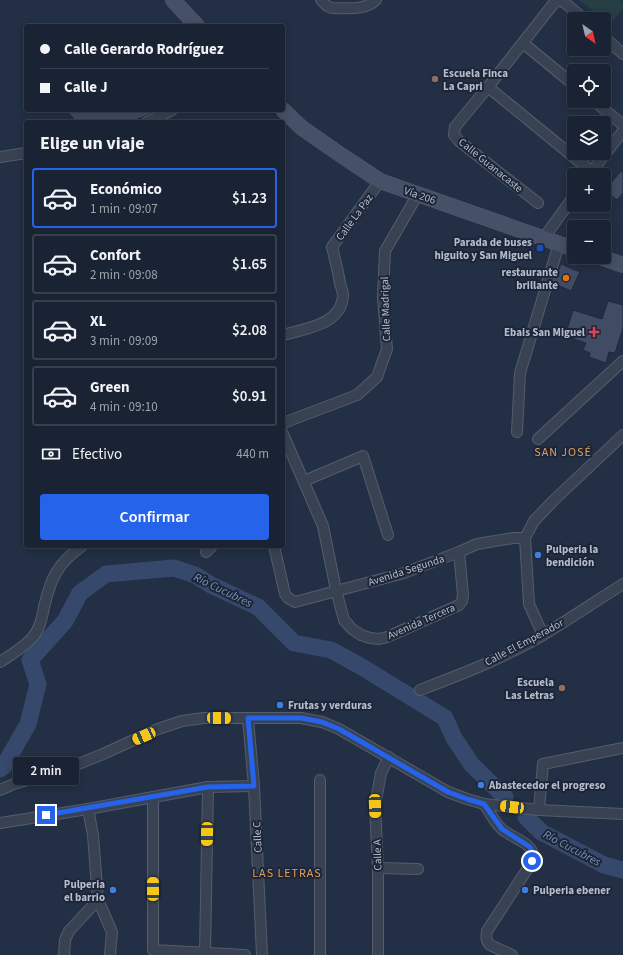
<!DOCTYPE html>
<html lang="es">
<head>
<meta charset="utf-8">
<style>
	body { margin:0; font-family:"Source Sans 3",sans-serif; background:#272f3f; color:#f1f3f6; height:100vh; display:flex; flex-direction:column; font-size:15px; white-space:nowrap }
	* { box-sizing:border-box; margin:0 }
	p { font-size:13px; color:#9fa4ac }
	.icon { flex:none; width:22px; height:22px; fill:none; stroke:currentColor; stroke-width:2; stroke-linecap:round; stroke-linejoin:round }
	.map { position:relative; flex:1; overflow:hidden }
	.drawer { position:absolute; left:24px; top:120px; width:261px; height:428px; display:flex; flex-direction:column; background:#1a2333; border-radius:4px; box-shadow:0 2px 10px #0003,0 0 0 1px #38404e }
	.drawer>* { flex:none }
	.hud { position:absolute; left:24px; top:24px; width:261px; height:88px; border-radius:4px; box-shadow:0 2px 10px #0003,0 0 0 1px #38404e; display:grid; align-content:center; height:88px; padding:0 16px; background:#1a2333 }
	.needle { width:26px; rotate:146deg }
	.buttons { position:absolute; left:567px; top:12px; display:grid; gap:8px }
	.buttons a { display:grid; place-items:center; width:44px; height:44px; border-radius:4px; background:#1a2333; box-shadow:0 2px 10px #0003,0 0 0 1px #38404e; font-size:20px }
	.end { position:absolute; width:18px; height:18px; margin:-9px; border:5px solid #2563eb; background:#fff; box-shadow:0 0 0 2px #fff }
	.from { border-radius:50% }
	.bubble { position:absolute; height:28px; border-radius:4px; background:#1a2333; box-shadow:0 2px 10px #0003,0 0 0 1px #38404e; font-size:13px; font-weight:600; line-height:28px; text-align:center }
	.car { position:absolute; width:12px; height:24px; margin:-12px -6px; border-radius:5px; box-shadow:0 0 3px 1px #0007; background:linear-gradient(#f5c518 24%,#345 0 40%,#f5c518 0 76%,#345 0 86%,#f5c518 0) }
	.hud b { display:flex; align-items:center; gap:14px; height:38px; font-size:15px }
	.hud b+b { border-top:1px solid #38404e }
	.hud i { width:10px; height:10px; background:#f1f3f6 }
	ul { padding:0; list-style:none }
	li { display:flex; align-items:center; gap:12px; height:60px; margin:0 8px 6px; padding:0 8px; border:2px solid #38404e; border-radius:4px }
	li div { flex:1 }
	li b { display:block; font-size:15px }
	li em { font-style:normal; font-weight:600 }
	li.current { border-color:#2563eb }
	li>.icon { width:36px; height:36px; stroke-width:1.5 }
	h2 { padding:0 16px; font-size:18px; line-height:48px }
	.pay { display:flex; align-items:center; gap:10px; height:44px; padding:0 16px; font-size:15px }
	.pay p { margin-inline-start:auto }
	.cta { display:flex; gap:8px; margin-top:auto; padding:8px 16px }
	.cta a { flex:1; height:46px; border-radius:4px; background:#2563eb; color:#fff; font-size:16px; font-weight:600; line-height:46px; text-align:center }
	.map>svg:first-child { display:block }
	.green { fill:#253f44 }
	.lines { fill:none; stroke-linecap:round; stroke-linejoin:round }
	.river { stroke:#36496c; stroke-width:17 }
	.building { fill:#404c64; stroke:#1f293a }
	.street-casing { stroke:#535d6d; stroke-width:12 }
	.secondary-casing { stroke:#535d6d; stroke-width:16 }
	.street { stroke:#384253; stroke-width:10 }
	.secondary { stroke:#465066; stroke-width:15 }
	.route { stroke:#2563eb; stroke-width:5 }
	.education-dot { fill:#8d6e63; stroke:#1d2638; stroke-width:1.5 }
	.transit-dot { fill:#1a4fb4; stroke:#1d2638; stroke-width:1.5 }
	.food-dot { fill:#e8710a; stroke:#1d2638; stroke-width:1.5 }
	.health-dot { fill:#e0444e; stroke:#1d2638; stroke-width:1.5 }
	.shop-dot { fill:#3f7fe0; stroke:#1d2638; stroke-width:1.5 }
	.labels { text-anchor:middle; stroke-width:4; stroke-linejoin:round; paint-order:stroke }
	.poi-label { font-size:11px; font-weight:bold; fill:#b5bdcd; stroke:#1d2638; text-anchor:start }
	.street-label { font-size:11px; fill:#b5bdcd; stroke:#1d2638 }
	.neighbourhood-label { font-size:12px; letter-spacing:1px; fill:#e09d5d; stroke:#1d2638 }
	.water-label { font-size:12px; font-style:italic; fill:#7a90b7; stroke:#1d2638 }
</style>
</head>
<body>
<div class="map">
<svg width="623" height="955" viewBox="0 0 623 955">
	<rect width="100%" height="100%" fill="#232f44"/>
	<path class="green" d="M 579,0 L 620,0 L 623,2 L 623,8 L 610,24 Z"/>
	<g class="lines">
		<g class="river">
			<path d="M 0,769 L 4,766 L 28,724 L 38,684 L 30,660 L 65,621 L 80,593 L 106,574 L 174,568 L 195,575 L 211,585 L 258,607 L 294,643 L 331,650 L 362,667 L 445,718 L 454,738 L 472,765 L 505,797"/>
			<path d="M 526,817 L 541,832 L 604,865 L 623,870"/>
		</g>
	</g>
	<g class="building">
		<path d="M 66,110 L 158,110 L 141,118 L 128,122 L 76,122 Z"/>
		<path d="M 621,171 L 623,173 L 623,193 L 617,200 L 605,190 Z"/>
		<path d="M 561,264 L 580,272 L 571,291 L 553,283 Z"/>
		<path d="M 608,301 L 623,305 L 623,328 L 615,353 L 609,352 L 606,363 L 589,357 L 590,353 L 583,350 L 586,343 L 565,336 L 573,310 L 602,319 Z"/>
	</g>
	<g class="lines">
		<g class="street-casing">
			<g id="street">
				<path d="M 321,0 L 327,6 L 332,8 C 346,8 365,11 376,0"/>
				<path d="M 604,37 L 623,54"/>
				<path d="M 523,43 L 574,85"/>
				<path d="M 488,87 L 592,172"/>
				<path d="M 594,101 L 623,125"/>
				<path d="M 147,122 L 172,110"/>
				<path d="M 0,157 L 26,153"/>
				<path d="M 589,175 L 623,131"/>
				<path d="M 538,203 L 459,141 L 454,135 L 455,127 L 488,87 L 554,3 L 560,0 L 565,3 L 584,19"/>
				<path d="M 543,239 L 574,196"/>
				<path d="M 283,335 C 304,329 342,325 343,295 C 343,292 341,287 340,283 C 338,271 335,259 332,247 L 380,181"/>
				<path d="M 283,424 L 286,422 L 357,395 L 377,377 L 387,349 L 383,297 L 385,251 L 418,194"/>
				<path d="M 517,432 L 520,373 L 559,244"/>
				<path d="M 283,434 L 323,526 L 336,590 L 344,620 L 352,629 L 361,635 L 370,638 L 379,639 L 387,637 L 459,605 L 462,601 L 463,595 L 459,552"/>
				<path d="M 538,439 L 623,361"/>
				<path d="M 304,481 L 363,456 L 388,535"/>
				<path d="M 525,538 L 534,521 L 554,500 L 623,435"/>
				<path d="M 525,538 L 529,604 L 543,635"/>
				<path d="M 274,546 L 285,594 L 288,598 L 295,602 L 404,573 L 459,552 L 477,544 L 513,538 L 525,538"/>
				<path d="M 206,552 L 212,546"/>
				<path d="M 0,662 C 11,655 23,648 32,638 C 40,629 42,618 44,607 C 51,578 57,564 82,546"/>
				<path d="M 420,690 C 462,674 504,658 543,635 C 570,619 596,601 623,584"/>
				<path d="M 248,719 L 254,786 L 262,955"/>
				<path d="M 320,780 L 320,955"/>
				<path d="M 0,790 L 14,784 L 71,767 L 103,754 L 158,729 L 182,721 L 204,718 L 301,718 L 322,722 L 339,729 L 448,792 L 467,799 L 484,804 L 539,810 L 623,814"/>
				<path d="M 153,797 L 153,950 L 245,955"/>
				<path d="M 484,804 C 490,812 495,824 503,830 C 515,840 541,844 530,865 L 487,931 C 486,937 486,941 490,945 L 512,955"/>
				<path d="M 88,809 L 93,835 L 98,900 L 112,932 L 110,955"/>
				<path d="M 539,810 L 543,764 L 623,748"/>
				<path d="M 0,823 L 88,809 L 208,787 L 254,786"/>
				<path d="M 378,868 L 418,869"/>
				<path d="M 205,953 L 208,787"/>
				<path d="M 64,955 L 65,940 L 69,931 L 98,900"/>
				<path d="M 378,955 L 378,868 L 375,806 L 381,773 L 389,757"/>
			</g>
		</g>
		<g class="secondary-casing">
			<g id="secondary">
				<path d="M 173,0 L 197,26"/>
				<path d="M 283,110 L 302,128 L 338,153 L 380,181 L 574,249"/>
				<path d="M 600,257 L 623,265"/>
			</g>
		</g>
		<use href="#street" class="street"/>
		<use href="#secondary" class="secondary"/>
	</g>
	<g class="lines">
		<path class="route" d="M 46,815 L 208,787 L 254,786 L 248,718 L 301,718 L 322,722 L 339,729 L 448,792 L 467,799 L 484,804 L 502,829 L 530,847 L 532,851 L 532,861"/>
	</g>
	<g class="education-dot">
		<circle cx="435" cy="79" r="4"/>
		<circle cx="562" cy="688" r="4"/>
	</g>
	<rect class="transit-dot" x="536" y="244" width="8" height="8" rx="2"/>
	<circle class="food-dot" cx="566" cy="278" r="4"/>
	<path class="health-dot" d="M592 326h4v4h4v4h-4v4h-4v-4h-4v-4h4z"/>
	<g class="shop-dot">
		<circle cx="538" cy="555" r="4"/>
		<circle cx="280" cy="705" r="4"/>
		<circle cx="481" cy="785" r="4"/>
		<circle cx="113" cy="890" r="4"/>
		<circle cx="525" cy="890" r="4"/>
	</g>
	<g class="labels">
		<g class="poi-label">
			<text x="443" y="77">Escuela Finca<tspan x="443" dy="13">La Capri</tspan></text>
			<text x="532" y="246" text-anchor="end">Parada de buses<tspan x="532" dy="13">higuito y San Miguel</tspan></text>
			<text x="558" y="276" text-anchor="end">restaurante<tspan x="558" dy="13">brillante</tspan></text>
			<text x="585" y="336" text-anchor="end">Ebais San Miguel</text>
			<text x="546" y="553">Pulperia la<tspan x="546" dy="13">bendición</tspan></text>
			<text x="554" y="686" text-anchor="end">Escuela<tspan x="554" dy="13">Las Letras</tspan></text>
			<text x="288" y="709">Frutas y verduras</text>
			<text x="489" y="789">Abastecedor el progreso</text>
			<text x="105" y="888" text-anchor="end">Pulperia<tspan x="105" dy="13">el barrio</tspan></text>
			<text x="533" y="894">Pulperia ebener</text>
		</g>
		<g class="street-label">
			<text transform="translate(491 165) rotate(39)" y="4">Calle Guanacaste</text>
			<text transform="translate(420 195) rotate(19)" y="4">Vía 206</text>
			<text transform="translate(354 217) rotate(-54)" y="4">Calle La Paz</text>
			<text transform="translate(385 309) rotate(-92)" y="4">Calle Madrigal</text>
			<text transform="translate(406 570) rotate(-18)" y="4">Avenida Segunda</text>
			<text transform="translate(421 621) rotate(-24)" y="4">Avenida Tercera</text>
			<text transform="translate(524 642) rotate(-28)" y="4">Calle El Emperador</text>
			<text transform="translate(257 837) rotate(-93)" y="4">Calle C</text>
			<text transform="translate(377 855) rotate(-92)" y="4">Calle A</text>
		</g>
		<g class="neighbourhood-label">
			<text x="563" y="456">SAN JOSÉ</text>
			<text x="287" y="877">LAS LETRAS</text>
		</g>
		<g class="water-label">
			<text transform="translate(223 590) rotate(26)" y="4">Río Cucubres</text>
			<text transform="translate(572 848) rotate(28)" y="4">Río Cucubres</text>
		</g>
	</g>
</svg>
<div class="buttons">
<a><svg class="needle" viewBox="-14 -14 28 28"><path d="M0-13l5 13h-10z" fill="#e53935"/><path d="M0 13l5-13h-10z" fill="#9fa4ac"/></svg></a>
<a><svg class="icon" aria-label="locate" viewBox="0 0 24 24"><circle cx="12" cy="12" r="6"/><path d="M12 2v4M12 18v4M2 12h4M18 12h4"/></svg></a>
<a><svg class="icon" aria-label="layers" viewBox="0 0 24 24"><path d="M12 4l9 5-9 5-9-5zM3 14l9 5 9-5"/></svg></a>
<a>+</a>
<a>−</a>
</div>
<i class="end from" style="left:532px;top:861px"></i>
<i class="end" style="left:46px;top:815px"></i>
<div class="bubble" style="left:13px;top:757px;width:66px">2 min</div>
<i class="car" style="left:219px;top:718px;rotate:91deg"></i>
<i class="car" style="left:144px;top:736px;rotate:246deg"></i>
<i class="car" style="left:375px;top:806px;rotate:178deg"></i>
<i class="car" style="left:512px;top:807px;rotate:277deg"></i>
<i class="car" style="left:207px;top:834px;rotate:181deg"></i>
<i class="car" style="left:153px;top:889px;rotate:0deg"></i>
<div class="hud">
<b><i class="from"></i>Calle Gerardo Rodríguez</b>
<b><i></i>Calle J</b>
</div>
<section class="drawer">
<h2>Elige un viaje</h2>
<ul>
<li class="current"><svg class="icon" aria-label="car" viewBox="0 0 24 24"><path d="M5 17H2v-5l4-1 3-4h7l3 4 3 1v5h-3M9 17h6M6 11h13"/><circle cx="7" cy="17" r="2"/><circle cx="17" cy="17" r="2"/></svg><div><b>Económico</b><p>1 min · 09:07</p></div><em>$1.23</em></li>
<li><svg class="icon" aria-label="car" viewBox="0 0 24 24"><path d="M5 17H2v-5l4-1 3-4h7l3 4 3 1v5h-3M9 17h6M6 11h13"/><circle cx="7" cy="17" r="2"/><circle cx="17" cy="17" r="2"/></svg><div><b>Confort</b><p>2 min · 09:08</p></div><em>$1.65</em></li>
<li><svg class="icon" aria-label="car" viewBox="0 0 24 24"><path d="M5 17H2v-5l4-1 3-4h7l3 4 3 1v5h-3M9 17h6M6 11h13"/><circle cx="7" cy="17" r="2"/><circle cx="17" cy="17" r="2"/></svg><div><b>XL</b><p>3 min · 09:09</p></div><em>$2.08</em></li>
<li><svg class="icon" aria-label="car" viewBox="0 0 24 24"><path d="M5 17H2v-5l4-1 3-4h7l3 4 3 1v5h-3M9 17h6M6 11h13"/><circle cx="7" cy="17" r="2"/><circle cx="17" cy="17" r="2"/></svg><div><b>Green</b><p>4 min · 09:10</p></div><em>$0.91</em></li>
</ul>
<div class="pay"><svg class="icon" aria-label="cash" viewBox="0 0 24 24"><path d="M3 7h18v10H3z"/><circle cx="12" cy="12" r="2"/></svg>Efectivo<p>440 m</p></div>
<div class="cta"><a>Confirmar</a></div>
</section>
</div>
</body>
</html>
